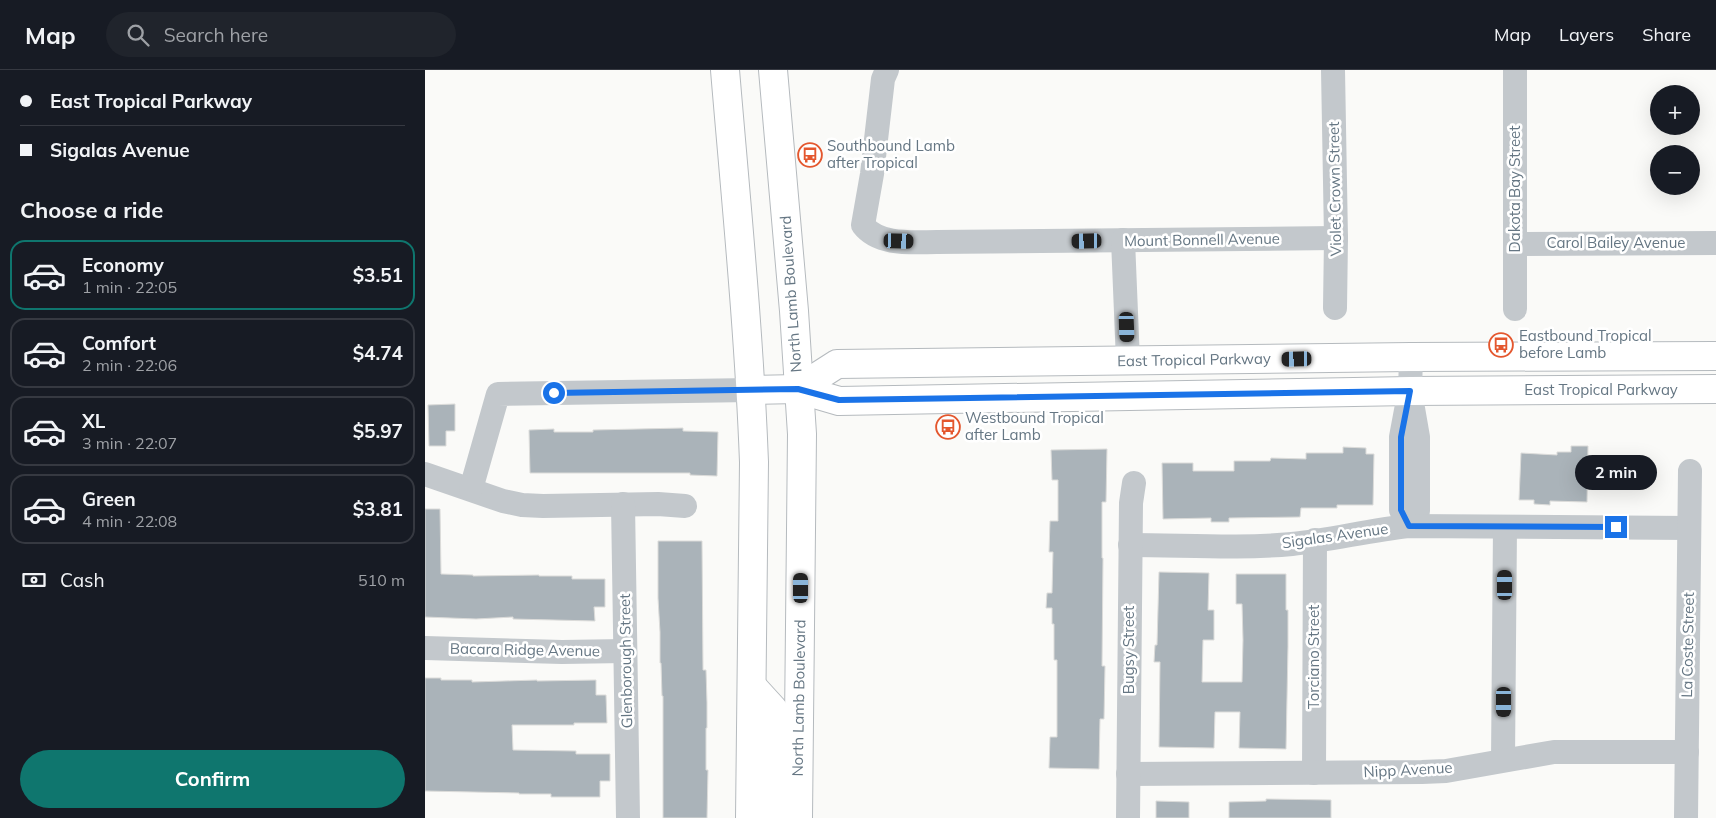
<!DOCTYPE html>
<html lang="en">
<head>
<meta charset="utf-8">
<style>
	body { margin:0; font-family:Mulish,sans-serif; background:#20242c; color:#f1f3f6; height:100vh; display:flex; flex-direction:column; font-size:19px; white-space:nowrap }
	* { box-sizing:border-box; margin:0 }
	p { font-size:16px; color:#9ea1a6 }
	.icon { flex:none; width:28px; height:28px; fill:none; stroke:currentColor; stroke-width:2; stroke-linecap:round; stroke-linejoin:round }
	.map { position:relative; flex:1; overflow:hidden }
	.side { display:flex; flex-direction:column; background:#171b24; width:425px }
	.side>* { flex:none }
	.guide { display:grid; align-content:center; height:110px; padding:0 20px; background:#171b24 }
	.tools { position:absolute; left:1225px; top:15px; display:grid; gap:10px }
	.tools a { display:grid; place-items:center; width:50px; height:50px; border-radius:50%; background:#171b24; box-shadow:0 5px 20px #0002; font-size:25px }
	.end { position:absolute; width:22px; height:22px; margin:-11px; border:6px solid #1a73e8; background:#fff; box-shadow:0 0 0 2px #fff }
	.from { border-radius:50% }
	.bubble { position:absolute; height:35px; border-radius:18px; background:#171b24; box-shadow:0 5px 20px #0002; font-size:16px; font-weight:700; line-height:35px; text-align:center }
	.car { position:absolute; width:15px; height:30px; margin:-15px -8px; border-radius:6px; box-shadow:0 0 4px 1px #0007; background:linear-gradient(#222 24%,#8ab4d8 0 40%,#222 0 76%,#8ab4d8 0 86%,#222 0) }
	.guide b { display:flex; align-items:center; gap:18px; height:48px; font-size:19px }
	.guide b+b { border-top:1px solid #363941 }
	.guide i { width:12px; height:12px; background:#f1f3f6 }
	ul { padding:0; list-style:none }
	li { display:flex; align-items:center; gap:15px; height:70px; margin:0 10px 8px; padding:0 10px; border:2px solid #363941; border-radius:15px }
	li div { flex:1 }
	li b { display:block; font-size:19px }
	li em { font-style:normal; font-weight:700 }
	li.on { border-color:#0f766e }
	li>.icon { width:45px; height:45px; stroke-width:1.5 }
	h2 { padding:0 20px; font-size:22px; line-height:60px }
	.pay { display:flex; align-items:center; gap:12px; height:55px; padding:0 20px; font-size:19px }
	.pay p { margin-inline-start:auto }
	.cta { display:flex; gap:10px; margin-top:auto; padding:10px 20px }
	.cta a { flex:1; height:58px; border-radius:30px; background:#0f766e; color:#fff; font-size:20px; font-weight:700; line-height:58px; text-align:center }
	header { display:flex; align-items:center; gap:30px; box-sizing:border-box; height:70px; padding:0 25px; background:#171b24; border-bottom:1px solid #363941 }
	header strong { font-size:24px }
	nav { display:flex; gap:28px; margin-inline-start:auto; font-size:18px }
	.search { width:350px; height:45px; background:#20242c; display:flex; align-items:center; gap:12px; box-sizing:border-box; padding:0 18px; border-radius:28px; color:#9ea1a6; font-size:19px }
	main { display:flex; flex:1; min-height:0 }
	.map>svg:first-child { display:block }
	.building { fill:#aab3b9; stroke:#dcdcda }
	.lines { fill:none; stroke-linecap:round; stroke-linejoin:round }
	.major-casing { stroke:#b5babe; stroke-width:30 }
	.minor { stroke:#c3c8cc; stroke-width:24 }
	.major { stroke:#fff; stroke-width:28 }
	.route { stroke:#1a73e8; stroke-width:6 }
	.labels { text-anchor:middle; stroke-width:5; stroke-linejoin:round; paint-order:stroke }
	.poi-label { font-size:15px; fill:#657683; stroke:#fff; text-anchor:start }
	.street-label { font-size:15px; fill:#657683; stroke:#fff }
</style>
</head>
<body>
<header>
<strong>Map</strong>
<div class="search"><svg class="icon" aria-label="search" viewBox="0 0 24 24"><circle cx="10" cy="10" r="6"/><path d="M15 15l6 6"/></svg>Search here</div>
<nav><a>Map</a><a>Layers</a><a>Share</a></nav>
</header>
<main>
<section class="side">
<div class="guide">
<b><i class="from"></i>East Tropical Parkway</b>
<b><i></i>Sigalas Avenue</b>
</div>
<h2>Choose a ride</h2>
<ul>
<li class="on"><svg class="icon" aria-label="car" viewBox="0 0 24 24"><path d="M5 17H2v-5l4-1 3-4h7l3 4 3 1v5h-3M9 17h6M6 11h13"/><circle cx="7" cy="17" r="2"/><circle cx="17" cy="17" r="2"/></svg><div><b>Economy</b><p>1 min · 22:05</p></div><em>$3.51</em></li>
<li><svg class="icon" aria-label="car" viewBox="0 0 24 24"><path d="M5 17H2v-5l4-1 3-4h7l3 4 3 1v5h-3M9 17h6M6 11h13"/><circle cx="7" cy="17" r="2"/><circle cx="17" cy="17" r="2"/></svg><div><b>Comfort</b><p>2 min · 22:06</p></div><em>$4.74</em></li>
<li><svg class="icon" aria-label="car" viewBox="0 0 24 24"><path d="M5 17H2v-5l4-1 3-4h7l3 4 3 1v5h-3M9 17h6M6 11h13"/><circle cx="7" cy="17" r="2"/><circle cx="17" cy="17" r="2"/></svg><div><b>XL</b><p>3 min · 22:07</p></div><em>$5.97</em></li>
<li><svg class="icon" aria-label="car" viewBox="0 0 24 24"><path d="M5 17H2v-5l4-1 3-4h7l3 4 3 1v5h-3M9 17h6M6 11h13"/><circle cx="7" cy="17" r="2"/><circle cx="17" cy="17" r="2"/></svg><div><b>Green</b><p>4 min · 22:08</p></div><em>$3.81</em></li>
</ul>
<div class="pay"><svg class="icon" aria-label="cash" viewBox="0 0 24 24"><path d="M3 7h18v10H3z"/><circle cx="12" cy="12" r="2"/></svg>Cash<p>510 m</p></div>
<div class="cta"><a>Confirm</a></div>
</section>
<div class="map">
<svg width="1291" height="748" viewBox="0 0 1291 748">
	<rect width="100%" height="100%" fill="#fafaf8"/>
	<g class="building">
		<path d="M 30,334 L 30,361 L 21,361 L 21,376 L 4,376 L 3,335 Z"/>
		<path d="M 258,358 L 258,361 L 293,362 L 292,406 L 265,405 L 265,403 L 105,403 L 104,360 L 129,359 L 129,362 L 168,362 L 168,360 Z"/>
		<path d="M 1146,376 L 1163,376 L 1162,432 L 1125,431 L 1125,435 L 1109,434 L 1109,430 L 1094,430 L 1096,383 L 1132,385 L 1132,382 L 1146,382 Z"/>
		<path d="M 918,377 L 941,378 L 941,384 L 949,384 L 948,435 L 912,435 L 912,438 L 876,438 L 875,447 L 804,448 L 804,452 L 786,452 L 786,448 L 738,449 L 737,393 L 768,393 L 768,401 L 809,401 L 809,391 L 845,391 L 846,388 L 881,389 L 881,383 L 918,383 Z"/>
		<path d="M 682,379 L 681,432 L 677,432 L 677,488 L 678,488 L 677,596 L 680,596 L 679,649 L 675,649 L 674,699 L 624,698 L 625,667 L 632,667 L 632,590 L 629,590 L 629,554 L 627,554 L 627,538 L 621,538 L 622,523 L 627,523 L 628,482 L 624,482 L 625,451 L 633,451 L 633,410 L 627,410 L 626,380 Z"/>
		<path d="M 0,439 L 15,439 L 16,504 L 48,505 L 48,506 L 114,505 L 114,506 L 147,506 L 147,509 L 180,509 L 180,537 L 169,537 L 170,551 L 88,549 L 88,547 L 51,549 L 0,547 Z"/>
		<path d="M 233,471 L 277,471 L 278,600 L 281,600 L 282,633 L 282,658 L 281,658 L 281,700 L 283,700 L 282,748 L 238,748 L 238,626 L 237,626 L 236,593 L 235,593 L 235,562 L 233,528 Z"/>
		<path d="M 734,502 L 784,503 L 783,540 L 789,540 L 789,570 L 778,570 L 777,612 L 817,612 L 818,570 L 817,534 L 811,534 L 811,504 L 861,504 L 861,540 L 863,540 L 863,576 L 861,679 L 814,678 L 815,642 L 790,642 L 789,678 L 734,677 L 735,592 L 729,592 L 730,575 L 732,575 Z"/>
		<path d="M 0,608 L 16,608 L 16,610 L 47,610 L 47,612 L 112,610 L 112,611 L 171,610 L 171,625 L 181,625 L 182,653 L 149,653 L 149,655 L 87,655 L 88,680 L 151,681 L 151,684 L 185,684 L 185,711 L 175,711 L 175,727 L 126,727 L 126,724 L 94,724 L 94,723 L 0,721 Z"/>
		<path d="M 841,729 L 906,730 L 906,748 L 804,748 L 804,732 L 841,731 Z"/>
		<path d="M 731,731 L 764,732 L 764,748 L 731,748 Z"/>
	</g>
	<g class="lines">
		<g class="major-casing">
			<g id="major">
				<path d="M 300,0 C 311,131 324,261 329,392 L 325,748"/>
				<path d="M 348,0 L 369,241 L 377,364 L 373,748"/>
				<path d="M 373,319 L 412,294 L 986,287 L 1291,286"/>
				<path d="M 326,320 L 373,319 L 414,331 L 985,321 L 1291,319"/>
				<path d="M 327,616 L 348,639 L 348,748"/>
			</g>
		</g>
		<g class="minor">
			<path d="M 462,0 L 458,9 L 447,104 L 438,155 C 454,176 488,172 512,172 L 911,168"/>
			<path d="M 908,0 L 911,168 L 910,238"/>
			<path d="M 1090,0 L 1090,239"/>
			<path d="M 698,170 L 703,291"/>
			<path d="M 1090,174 L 1291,173"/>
			<path d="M 982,335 L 976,367 L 976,440 L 984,456"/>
			<path d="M 0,404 L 78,431 L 97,435 L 118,436 L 233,434 L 260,436"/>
			<path d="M 46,419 L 73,324 L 326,320"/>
			<path d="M 198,434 L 203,748"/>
			<path d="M 984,456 L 993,441 L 993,367 L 985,321 L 986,287"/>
			<path d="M 705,475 C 759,475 813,479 867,474 C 906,470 945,460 984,456 L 1264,458"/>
			<path d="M 0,578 L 137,582 L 200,581"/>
			<path d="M 1078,690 L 1080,457"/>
			<path d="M 889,703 L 890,470"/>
			<path d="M 703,704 L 997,702 L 1021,701 L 1129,682 L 1262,682"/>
			<path d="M 703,748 L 706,433 L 709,413"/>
			<path d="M 1261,748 L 1265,401"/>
		</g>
		<use href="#major" class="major"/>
	</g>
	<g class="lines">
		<path class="route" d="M 129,323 L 373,319 L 414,330 L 985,321 L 976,367 L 976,440 L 984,456 L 1191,457"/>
	</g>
	<defs>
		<g id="bus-ring" transform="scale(1.25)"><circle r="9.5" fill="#fff" stroke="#e4572e" stroke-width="1.5"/><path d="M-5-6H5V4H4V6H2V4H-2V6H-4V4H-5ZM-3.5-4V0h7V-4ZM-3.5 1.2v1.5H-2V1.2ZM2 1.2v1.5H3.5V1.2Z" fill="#e4572e"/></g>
	</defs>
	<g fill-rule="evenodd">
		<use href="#bus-ring" x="385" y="85"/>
		<use href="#bus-ring" x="1076" y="275"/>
		<use href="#bus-ring" x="523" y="357"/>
	</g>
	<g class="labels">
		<g class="poi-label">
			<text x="402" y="81">Southbound Lamb<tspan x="402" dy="17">after Tropical</tspan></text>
			<text x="1094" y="271">Eastbound Tropical<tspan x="1094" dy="17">before Lamb</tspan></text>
			<text x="540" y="353">Westbound Tropical<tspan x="540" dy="17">after Lamb</tspan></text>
		</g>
		<g class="street-label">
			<text transform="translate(910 119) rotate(-91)" y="5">Violet Crown Street</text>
			<text transform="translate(1090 119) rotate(-90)" y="5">Dakota Bay Street</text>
			<text transform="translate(777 170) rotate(-1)" y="5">Mount Bonnell Avenue</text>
			<text x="1191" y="178">Carol Bailey Avenue</text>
			<text transform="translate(366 224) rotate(-94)" y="5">North Lamb Boulevard</text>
			<text transform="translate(769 290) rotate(-1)" y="5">East Tropical Parkway</text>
			<text x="1176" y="325">East Tropical Parkway</text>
			<text transform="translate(910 466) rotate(-8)" y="5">Sigalas Avenue</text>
			<text transform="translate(1263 575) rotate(-89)" y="5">La Coste Street</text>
			<text transform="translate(100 580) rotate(1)" y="5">Bacara Ridge Avenue</text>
			<text transform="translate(704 580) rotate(-90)" y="5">Bugsy Street</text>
			<text transform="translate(889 587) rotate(-90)" y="5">Torciano Street</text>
			<text transform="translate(201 591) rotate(-91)" y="5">Glenborough Street</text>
			<text transform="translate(374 628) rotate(-89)" y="5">North Lamb Boulevard</text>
			<text transform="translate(983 700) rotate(-3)" y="5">Nipp Avenue</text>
		</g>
	</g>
</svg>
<div class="tools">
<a>+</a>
<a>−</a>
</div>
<i class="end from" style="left:129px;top:323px"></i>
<i class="end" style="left:1191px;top:457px"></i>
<div class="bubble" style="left:1150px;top:385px;width:82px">2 min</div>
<i class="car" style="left:474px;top:171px;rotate:92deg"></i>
<i class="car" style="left:662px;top:171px;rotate:269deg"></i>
<i class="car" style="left:702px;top:257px;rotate:178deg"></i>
<i class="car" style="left:872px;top:289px;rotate:269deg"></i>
<i class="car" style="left:1080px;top:515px;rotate:0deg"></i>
<i class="car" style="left:376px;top:518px;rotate:0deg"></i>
<i class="car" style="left:1079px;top:632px;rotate:180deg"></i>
</div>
</main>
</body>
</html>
